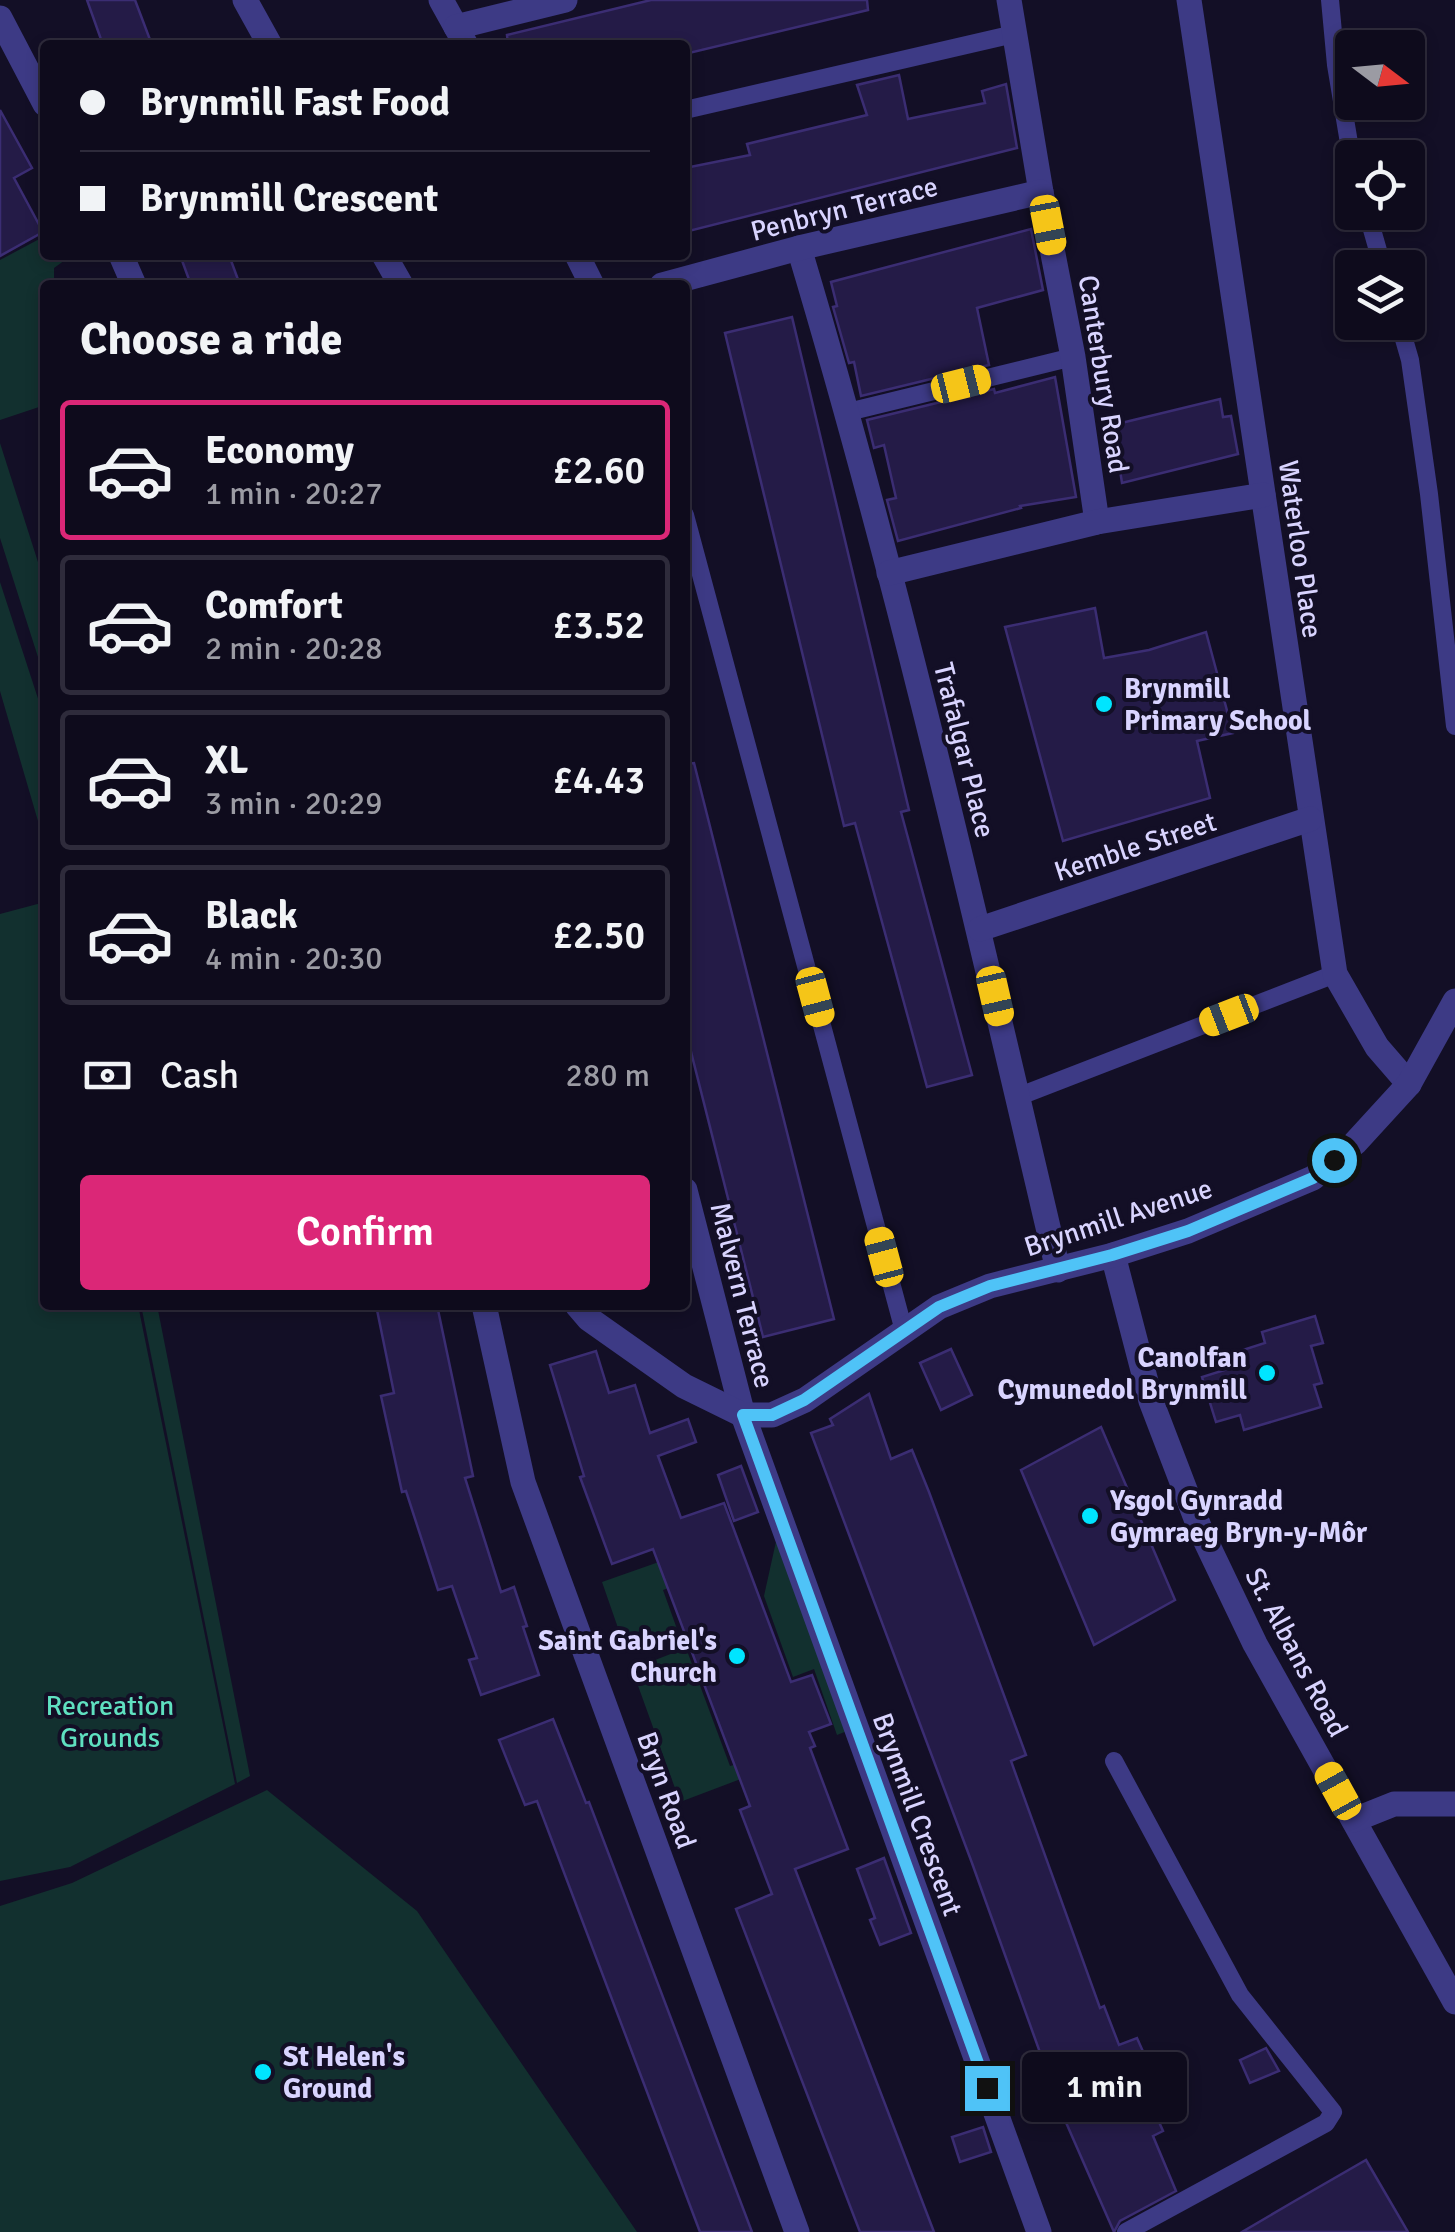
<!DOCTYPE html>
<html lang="en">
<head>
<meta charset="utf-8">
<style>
	body { margin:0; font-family:Signika,sans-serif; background:#1c1929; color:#f1f3f6; height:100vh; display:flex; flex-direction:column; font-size:38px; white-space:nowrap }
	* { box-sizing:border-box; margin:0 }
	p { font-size:32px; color:#9b9ba3 }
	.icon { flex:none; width:55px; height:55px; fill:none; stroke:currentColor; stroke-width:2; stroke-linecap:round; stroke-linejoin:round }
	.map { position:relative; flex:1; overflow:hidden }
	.sheet { position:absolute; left:40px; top:280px; width:650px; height:1030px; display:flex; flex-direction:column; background:#0e0b1c; border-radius:10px; box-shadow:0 5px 15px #0003,0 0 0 2px #2e2b3b }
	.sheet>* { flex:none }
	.guide { position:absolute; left:40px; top:40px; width:650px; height:220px; border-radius:10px; box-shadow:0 5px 15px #0003,0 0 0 2px #2e2b3b; display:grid; align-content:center; height:220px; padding:0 40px; background:#0e0b1c }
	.needle { width:65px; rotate:106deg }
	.buttons { position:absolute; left:1335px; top:30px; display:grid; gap:20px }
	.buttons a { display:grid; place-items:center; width:90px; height:90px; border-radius:10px; background:#0e0b1c; box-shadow:0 5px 15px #0003,0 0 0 2px #2e2b3b; font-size:50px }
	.end { position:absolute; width:45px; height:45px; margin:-22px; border:12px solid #4fc3f7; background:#111; box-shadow:0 0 0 5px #111 }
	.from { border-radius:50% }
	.bubble { position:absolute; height:70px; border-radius:10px; background:#0e0b1c; box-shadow:0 5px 15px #0003,0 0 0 2px #2e2b3b; font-size:32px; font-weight:600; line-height:70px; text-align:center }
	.car { position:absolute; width:30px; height:60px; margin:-30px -15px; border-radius:12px; box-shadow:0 0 8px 2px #0007; background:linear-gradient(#f5c518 24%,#345 0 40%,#f5c518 0 76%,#345 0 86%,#f5c518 0) }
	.guide b { display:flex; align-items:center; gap:35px; height:95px; font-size:38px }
	.guide b+b { border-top:2px solid #2e2b3b }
	.guide i { width:25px; height:25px; background:#f1f3f6 }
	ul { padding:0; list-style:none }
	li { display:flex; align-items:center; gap:30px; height:140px; margin:0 20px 15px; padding:0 20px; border:5px solid #2e2b3b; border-radius:10px }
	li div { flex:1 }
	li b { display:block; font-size:38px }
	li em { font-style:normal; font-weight:600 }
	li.selected { border-color:#db2777 }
	li>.icon { width:90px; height:90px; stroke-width:1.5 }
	h2 { padding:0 40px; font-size:45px; line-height:120px }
	.pay { display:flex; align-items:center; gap:25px; height:110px; padding:0 40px; font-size:38px }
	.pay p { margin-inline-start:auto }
	.cta { display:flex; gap:20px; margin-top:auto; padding:20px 40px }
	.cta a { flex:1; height:115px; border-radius:10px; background:#db2777; color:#fff; font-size:40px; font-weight:600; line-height:115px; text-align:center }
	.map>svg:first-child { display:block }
	.green { fill:#12302f }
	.building { fill:#241b47; stroke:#3b2d73; stroke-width:2.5 }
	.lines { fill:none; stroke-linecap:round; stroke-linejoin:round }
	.service { stroke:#3d3a85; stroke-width:18 }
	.minor { stroke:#3d3a85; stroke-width:25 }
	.tertiary { stroke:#3d3a85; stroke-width:25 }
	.route { stroke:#4fc3f7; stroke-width:12 }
	.poi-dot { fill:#00e5ff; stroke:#130f26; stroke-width:4 }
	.labels { text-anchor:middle; stroke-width:8; stroke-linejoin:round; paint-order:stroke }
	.street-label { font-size:28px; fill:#d9d4ff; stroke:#130f26 }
	.poi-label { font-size:28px; font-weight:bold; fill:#d9d4ff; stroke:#130f26; text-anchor:start }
	.park-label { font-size:28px; fill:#5fe0c0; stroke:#130f26 }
</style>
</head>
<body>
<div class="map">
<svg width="1455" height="2232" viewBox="0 0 1455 2232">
	<rect width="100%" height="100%" fill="#130f26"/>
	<g class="green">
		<path d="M 45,236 L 45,255 L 72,255 L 54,268 L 54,285 L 45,285 L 45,405 L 0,420 L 0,260 Z"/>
		<path d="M 0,443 L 45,584 L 45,679 L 0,538 Z"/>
		<path d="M 0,582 L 45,720 L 45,845 L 0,691 Z"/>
		<path d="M 45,902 L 45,1305 L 138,1305 L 235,1784 L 70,1867 L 0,1881 L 0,914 Z"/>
		<path d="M 141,1305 L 157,1305 L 250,1776 L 237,1783 Z"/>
		<path d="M 777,1537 L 852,1729 L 837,1735 L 814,1669 L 793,1677 L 764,1596 Z"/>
		<path d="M 673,1557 L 682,1583 L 663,1590 L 677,1629 L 625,1648 L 602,1582 Z"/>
		<path d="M 686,1648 L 730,1766 L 741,1763 L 746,1777 L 680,1802 L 632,1669 Z"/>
		<path d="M 267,1790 L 417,1911 L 637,2232 L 0,2232 L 0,1906 L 72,1883 Z"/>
	</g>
	<g class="building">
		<path d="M 87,0 L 135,0 L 152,45 L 103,45 Z"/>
		<path d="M 651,0 L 867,0 L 868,10 L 685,54 L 685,45 L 508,45 L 507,35 Z"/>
		<path d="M 899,75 L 908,119 L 985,103 L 982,91 L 1006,84 L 1017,148 L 685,232 L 685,168 L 750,155 L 747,144 L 867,115 L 857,85 Z"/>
		<path d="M 0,110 L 32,168 L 14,178 L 43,232 L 0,256 Z"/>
		<path d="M 1031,229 L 1043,290 L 977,308 L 989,365 L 861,396 L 854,362 L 849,363 L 833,307 L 837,306 L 831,282 Z"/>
		<path d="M 180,255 L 229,255 L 240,285 L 191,285 Z"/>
		<path d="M 792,317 L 909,810 L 901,812 L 972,1075 L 927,1087 L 855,823 L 844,826 L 725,333 Z"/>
		<path d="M 1055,377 L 1076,497 L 1020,506 L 1021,508 L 898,541 L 887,500 L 896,498 L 884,445 L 874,448 L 867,420 L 994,389 L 995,393 Z"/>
		<path d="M 1220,399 L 1223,417 L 1231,416 L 1238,454 L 1122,483 L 1113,425 Z"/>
		<path d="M 1095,608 L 1104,658 L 1149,650 L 1206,632 L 1233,733 L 1197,741 L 1210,798 L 1063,841 L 1005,627 Z"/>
		<path d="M 694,763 L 834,1319 L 763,1337 L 685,1028 L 685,764 Z"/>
		<path d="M 376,1305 L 437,1305 L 473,1476 L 465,1478 L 501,1592 L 514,1587 L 527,1626 L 523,1627 L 539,1675 L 481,1695 L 469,1660 L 477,1658 L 452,1586 L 438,1590 L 406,1491 L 402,1492 L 381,1396 L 394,1393 Z"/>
		<path d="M 1315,1316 L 1323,1343 L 1311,1346 L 1322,1383 L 1314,1385 L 1321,1407 L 1244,1430 L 1240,1415 L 1216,1422 L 1202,1377 L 1228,1369 L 1224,1356 L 1265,1343 L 1262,1332 Z"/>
		<path d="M 951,1349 L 972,1395 L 941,1410 L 920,1363 Z"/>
		<path d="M 596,1351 L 609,1393 L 635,1385 L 650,1433 L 688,1419 L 696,1442 L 658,1456 L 681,1518 L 724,1503 L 791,1682 L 812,1675 L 831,1724 L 809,1732 L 815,1746 L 810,1748 L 848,1849 L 795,1869 L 934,2232 L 860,2232 L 736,1909 L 772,1894 L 740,1810 L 750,1806 L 653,1549 L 612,1564 L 580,1477 L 584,1476 L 550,1365 Z"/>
		<path d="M 869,1394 L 891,1459 L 912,1450 L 929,1492 L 1026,1755 L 1011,1761 L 1100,2008 L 1104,2006 L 1119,2045 L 1137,2038 L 1149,2065 L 1136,2070 L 1163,2131 L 1153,2136 L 1176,2191 L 1120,2221 L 1114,2232 L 1061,2111 L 972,1863 L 811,1433 L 833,1425 L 830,1419 Z"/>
		<path d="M 1101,1427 L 1175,1600 L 1094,1645 L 1021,1470 Z"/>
		<path d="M 741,1466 L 758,1512 L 734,1521 L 718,1475 Z"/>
		<path d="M 553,1719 L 586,1803 L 589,1802 L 752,2232 L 700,2232 L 537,1801 L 525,1805 L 499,1740 Z"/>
		<path d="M 884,1858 L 911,1933 L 880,1945 L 870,1920 L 875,1918 L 857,1869 Z"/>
		<path d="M 1266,2048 L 1279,2071 L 1250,2083 L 1240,2060 Z"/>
		<path d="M 983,2127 L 991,2152 L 960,2162 L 952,2137 Z"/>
		<path d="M 1366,2160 L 1408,2232 L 1242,2232 L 1293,2202 Z"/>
	</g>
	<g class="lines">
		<g class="service">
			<path d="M 1330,0 L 1336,65 L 1352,161"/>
			<path d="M 685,110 L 1014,34"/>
			<path d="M 1367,212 L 1383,268"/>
			<path d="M 1399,322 L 1410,360 L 1429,494 L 1455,726"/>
			<path d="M 848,412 L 1073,357"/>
			<path d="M 685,515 L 904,1331"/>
			<path d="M 1017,1097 L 1335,974"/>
			<path d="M 1114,1761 L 1240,1995 L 1333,2112 L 1326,2123 L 1126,2232"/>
		</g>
		<g class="minor">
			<path d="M 245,0 L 270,45"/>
			<path d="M 441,0 L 466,45"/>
			<path d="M 1009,0 L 1041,192 L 1073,357 L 1097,522"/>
			<path d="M 1189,0 L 1335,974 L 1377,1047 L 1409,1084"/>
			<path d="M 456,27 L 565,0"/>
			<path d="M 799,248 C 900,585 978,928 1058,1270"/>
			<path d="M 384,255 L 401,285"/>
			<path d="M 577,255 L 592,285"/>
			<path d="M 662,285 L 799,248 L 1041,192"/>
			<path d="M 889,573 L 1097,522 L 1263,495"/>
			<path d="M 980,929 L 1310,819"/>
			<path d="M 685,1190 L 743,1415 L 1039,2232"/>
			<path d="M 1113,1255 L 1151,1401 L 1200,1529 L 1255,1644 L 1455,2002"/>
			<path d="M 577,1305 L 589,1319 L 684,1386 L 743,1415 L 772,1415 L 805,1400 L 939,1307 L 990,1286 L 1113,1255 L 1188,1231 L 1313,1178 L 1355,1143 L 1409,1084 L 1455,1001"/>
			<path d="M 1354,1820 L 1394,1804 L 1455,1804"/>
		</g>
		<g class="tertiary">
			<path d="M 0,18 L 45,104"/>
			<path d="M 121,255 L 134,285"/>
			<path d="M 484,1305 L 523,1482 L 797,2232"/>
		</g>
	</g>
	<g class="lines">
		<path class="route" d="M 987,2088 L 743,1415 L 772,1415 L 804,1400 L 939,1307 L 990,1286 L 1112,1255 L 1188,1231 L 1313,1178 L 1334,1160"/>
	</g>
	<g class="poi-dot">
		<circle cx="1104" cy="704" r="10"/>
		<circle cx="1267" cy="1373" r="10"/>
		<circle cx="1090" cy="1516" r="10"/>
		<circle cx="737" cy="1656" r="10"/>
		<circle cx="263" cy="2072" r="10"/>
	</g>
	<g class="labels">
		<g class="street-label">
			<text transform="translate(844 208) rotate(-14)" y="10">Penbryn Terrace</text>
			<text transform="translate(1104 374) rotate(81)" y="10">Canterbury Road</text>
			<text transform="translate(1301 549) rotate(82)" y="10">Waterloo Place</text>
			<text transform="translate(965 750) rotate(76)" y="10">Trafalgar Place</text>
			<text transform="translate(1135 846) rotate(-18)" y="10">Kemble Street</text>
			<text transform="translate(1118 1217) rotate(-18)" y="10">Brynmill Avenue</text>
			<text transform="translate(743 1295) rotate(76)" y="10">Malvern Terrace</text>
			<text transform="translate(1297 1652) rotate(62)" y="10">St. Albans Road</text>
			<text transform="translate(667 1790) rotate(70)" y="10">Bryn Road</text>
			<text transform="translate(918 1814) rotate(70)" y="10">Brynmill Crescent</text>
		</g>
		<g class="poi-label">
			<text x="1124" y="698">Brynmill<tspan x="1124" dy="32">Primary School</tspan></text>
			<text x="1247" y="1367" text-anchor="end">Canolfan<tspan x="1247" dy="32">Cymunedol Brynmill</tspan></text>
			<text x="1110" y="1510">Ysgol Gynradd<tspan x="1110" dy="32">Gymraeg Bryn-y-Môr</tspan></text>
			<text x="717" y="1650" text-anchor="end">Saint Gabriel's<tspan x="717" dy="32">Church</tspan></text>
			<text x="283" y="2066">St Helen's<tspan x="283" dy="32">Ground</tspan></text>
		</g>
		<g class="park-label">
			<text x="110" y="1715">Recreation<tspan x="110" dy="32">Grounds</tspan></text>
		</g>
	</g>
</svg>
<div class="buttons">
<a><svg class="needle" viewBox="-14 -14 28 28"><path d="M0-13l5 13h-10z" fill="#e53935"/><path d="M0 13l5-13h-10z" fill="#9b9ba3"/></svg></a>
<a><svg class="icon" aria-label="locate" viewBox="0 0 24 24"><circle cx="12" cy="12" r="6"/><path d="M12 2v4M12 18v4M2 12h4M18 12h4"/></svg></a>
<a><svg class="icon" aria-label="layers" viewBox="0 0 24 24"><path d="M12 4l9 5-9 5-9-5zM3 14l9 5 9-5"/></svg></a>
</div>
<i class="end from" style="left:1334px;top:1160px"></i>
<i class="end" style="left:987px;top:2088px"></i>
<div class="bubble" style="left:1022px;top:2052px;width:165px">1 min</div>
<i class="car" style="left:1048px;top:225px;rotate:169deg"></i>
<i class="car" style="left:961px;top:384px;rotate:76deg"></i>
<i class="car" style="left:995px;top:996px;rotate:167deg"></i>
<i class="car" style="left:815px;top:997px;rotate:165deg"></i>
<i class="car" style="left:1229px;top:1015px;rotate:249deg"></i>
<i class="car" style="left:884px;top:1257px;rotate:345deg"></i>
<i class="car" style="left:1338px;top:1791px;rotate:331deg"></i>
<div class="guide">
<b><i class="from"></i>Brynmill Fast Food</b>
<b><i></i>Brynmill Crescent</b>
</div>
<section class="sheet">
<h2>Choose a ride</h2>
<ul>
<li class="selected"><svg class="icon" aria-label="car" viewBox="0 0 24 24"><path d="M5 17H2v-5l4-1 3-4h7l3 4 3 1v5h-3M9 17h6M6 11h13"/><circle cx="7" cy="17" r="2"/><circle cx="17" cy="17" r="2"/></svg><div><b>Economy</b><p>1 min · 20:27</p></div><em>£2.60</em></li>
<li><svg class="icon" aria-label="car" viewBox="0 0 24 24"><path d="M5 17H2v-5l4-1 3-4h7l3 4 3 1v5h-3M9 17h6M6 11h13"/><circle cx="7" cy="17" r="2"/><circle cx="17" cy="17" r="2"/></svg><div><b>Comfort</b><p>2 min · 20:28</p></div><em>£3.52</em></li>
<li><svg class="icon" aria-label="car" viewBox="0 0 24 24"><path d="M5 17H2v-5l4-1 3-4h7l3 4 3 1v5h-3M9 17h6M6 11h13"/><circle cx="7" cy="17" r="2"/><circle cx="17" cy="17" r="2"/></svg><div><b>XL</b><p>3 min · 20:29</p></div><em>£4.43</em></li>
<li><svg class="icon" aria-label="car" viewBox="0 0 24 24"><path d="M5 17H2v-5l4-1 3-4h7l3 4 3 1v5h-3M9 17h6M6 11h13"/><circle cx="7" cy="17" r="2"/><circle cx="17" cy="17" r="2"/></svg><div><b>Black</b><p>4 min · 20:30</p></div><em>£2.50</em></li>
</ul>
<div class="pay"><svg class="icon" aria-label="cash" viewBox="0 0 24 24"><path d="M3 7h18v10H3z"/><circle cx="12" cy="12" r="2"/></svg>Cash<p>280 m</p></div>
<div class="cta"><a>Confirm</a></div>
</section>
</div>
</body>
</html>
